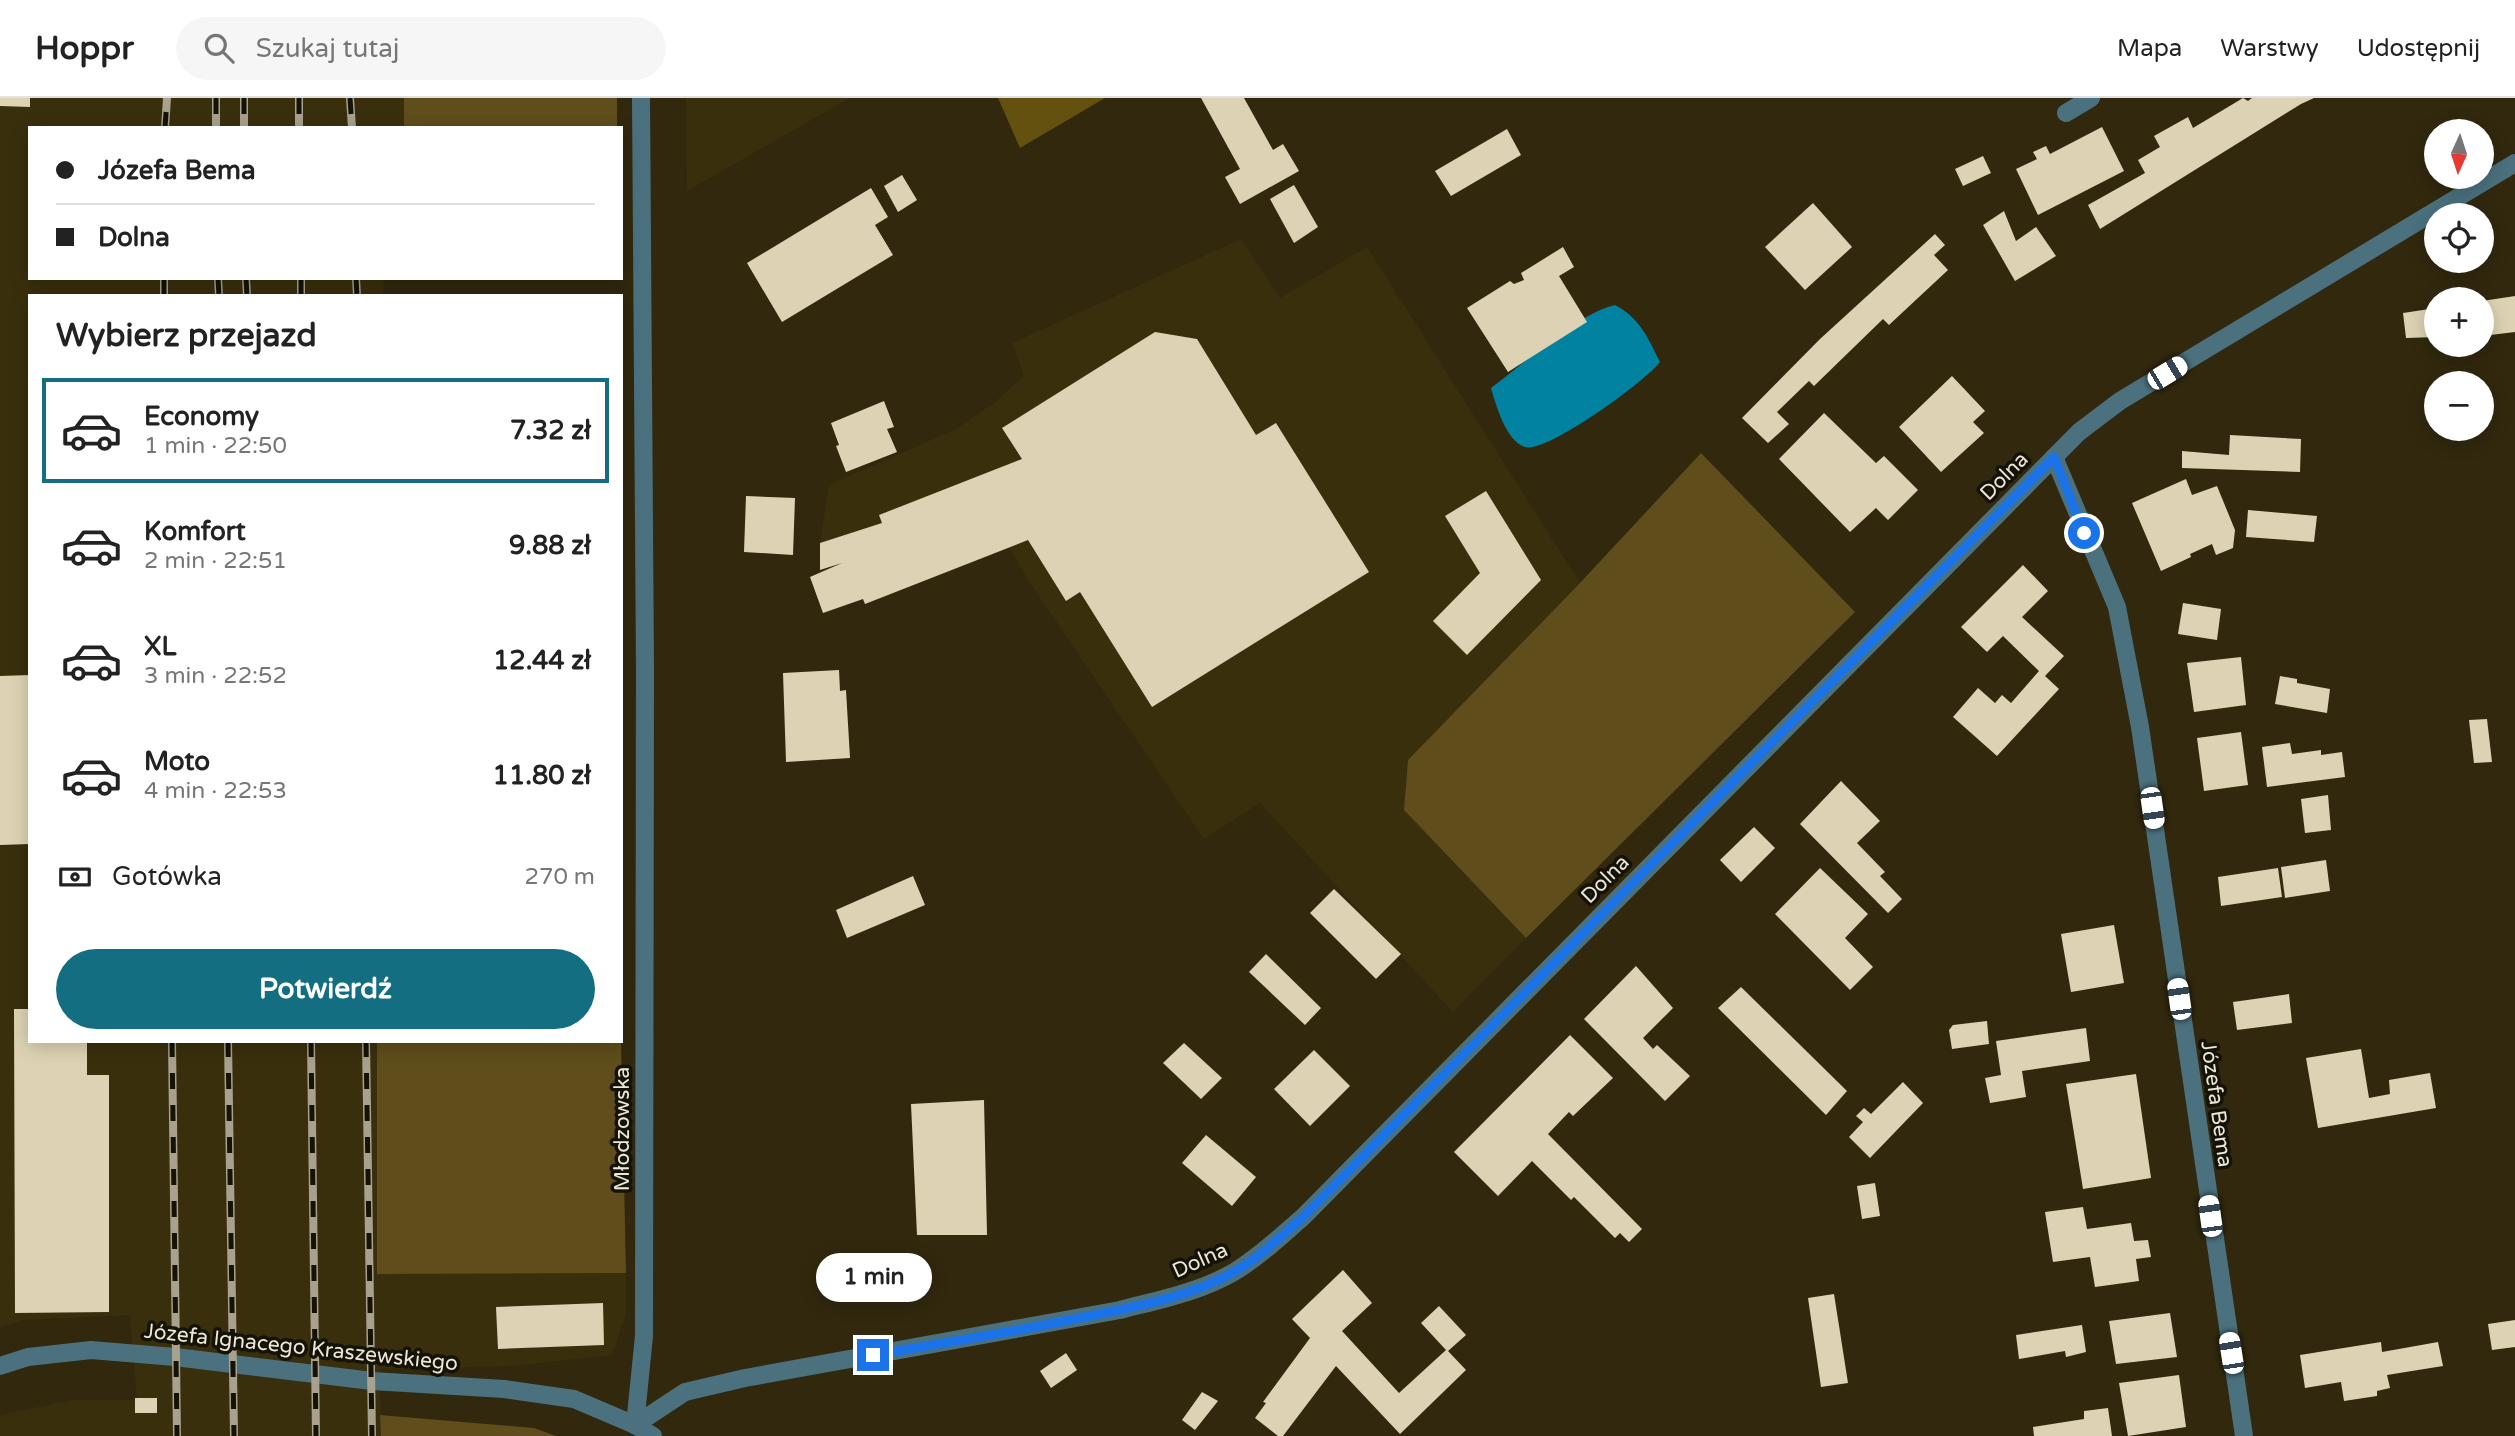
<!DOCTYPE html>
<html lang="pl">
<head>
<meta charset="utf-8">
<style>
	body { margin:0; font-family:"Varela Round",sans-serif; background:#f6f6f6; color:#222; height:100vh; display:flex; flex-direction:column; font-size:26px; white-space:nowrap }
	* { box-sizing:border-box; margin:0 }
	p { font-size:23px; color:#767676 }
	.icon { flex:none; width:38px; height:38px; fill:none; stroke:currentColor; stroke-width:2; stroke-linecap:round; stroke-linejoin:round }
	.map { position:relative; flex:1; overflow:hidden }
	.details { position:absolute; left:28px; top:196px; width:595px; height:749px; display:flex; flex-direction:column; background:#fff; border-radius:0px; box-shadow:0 4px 18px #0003 }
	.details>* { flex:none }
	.guide { position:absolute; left:28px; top:28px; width:595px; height:154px; border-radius:0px; box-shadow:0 4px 18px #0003; display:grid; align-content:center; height:154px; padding:0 28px; background:#fff }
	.needle { width:46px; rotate:183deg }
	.buttons { position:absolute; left:2424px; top:21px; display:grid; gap:14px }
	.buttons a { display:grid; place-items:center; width:70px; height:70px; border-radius:50%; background:#fff; box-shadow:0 4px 18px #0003; font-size:35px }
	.end { position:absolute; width:32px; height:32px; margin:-16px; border:9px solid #1a73e8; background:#fff; box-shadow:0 0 0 4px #fff }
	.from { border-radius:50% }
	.bubble { position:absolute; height:49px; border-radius:24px; background:#fff; box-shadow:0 4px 18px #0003; font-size:23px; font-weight:700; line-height:49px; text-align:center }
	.car { position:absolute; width:21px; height:42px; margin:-21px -10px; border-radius:9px; box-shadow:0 0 5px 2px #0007; background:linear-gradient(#fff 24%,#345 0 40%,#fff 0 76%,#345 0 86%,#fff 0) }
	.guide b { display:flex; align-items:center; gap:24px; height:66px; font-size:26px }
	.guide b+b { border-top:2px solid #e0e0e0 }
	.guide i { width:18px; height:18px; background:#222 }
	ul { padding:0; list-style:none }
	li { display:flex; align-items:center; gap:21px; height:105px; margin:0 14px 10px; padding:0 14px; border:4px solid transparent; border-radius:0px }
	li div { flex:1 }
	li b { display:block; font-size:26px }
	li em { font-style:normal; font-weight:700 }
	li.current { border-color:#136e82 }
	li>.icon { width:63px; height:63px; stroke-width:1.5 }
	h2 { padding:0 28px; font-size:32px; line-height:84px }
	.pay { display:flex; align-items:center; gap:18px; height:77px; padding:0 28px; font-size:26px }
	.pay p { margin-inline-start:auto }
	.cta { display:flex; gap:14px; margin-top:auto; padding:14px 28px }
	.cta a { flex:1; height:80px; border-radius:42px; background:#136e82; color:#fff; font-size:28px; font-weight:700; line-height:80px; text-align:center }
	header { display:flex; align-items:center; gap:42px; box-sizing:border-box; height:98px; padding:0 35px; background:#fff; border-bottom:2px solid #e0e0e0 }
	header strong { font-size:33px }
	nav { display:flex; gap:38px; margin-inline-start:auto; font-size:24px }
	.search { width:490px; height:63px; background:#f6f6f6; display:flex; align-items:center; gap:18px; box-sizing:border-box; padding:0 24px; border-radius:38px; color:#767676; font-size:26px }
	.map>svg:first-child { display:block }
	.built { fill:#3a2f0d }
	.green { fill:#5f4e1b }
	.forest { fill:#64510f }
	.water { fill:#0082a0 }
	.building { fill:#ddd3b4 }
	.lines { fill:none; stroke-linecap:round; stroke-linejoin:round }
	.minor { stroke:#4b717e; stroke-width:18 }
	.rail-casing { stroke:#a7a18e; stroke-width:8 }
	.rail { stroke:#151207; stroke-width:5; stroke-dasharray:16; stroke-linecap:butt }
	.route { stroke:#1a73e8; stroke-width:9 }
	.labels { text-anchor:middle; stroke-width:7; stroke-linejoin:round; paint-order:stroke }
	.street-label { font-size:21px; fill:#ece7d8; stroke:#151207 }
</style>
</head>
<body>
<header>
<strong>Hoppr</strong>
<div class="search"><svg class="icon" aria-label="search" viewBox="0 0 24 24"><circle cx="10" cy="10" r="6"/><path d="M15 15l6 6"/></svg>Szukaj tutaj</div>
<nav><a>Mapa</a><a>Warstwy</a><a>Udostępnij</a></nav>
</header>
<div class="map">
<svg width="2515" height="1338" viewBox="0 0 2515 1338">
	<rect width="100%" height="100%" fill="#31280e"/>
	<g class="built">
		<path d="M 0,0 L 404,0 L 404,30 L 30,30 L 30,180 L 384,180 L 383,198 L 30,198 L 30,943 L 377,943 L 377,1176 L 626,1175 L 626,1215 L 612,1257 L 513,1268 L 380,1271 L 381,1338 L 0,1338 L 0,1317 L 73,1302 L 137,1302 L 130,1217 L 24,1222 L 0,1229 Z"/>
		<path d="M 686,0 L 850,0 L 687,93 Z"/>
		<path d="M 1241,141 L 1280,200 L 1367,149 L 1580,485 L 1408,662 L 1404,712 L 1526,840 L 1453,914 L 1260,705 L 1204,741 L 1030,485 L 1010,450 L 865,506 L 848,462 L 820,472 L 820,445 L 829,387 L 956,331 L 994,305 L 1024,278 L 1012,245 Z"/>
	</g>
	<g class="green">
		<rect x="404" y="0" width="213" height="30"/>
		<path d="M 1701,355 L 1855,514 L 1526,840 L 1404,712 L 1408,662 L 1580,485 Z"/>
		<path d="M 377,943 L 621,943 L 626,1175 L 377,1176 Z"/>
		<path d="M 380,1317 L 534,1330 L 556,1338 L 381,1338 Z"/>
	</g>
	<path class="forest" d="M 998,0 L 1105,0 L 1020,50 Z"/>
	<path class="water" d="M 1615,207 C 1640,220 1648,240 1660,264 C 1646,283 1546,356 1525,349 C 1506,343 1496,307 1491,290 C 1524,266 1577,216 1615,207 Z"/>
	<g class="building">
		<path d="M 0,0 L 30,0 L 30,9 L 0,8 Z"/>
		<path d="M 1201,0 L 1244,0 L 1273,52 L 1283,46 L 1299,73 L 1240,106 L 1225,79 L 1240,71 Z"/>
		<path d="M 2243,0 L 2248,3 L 2252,0 L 2314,0 L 2301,6 L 2100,131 L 2088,107 L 2145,75 L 2138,62 L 2160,49 L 2154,38 L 2188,19 L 2193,30 Z"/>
		<path d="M 2102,29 L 2124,73 L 2038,117 L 2016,71 L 2037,61 L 2033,54 L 2046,48 L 2050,56 Z"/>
		<path d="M 1507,31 L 1521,57 L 1451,98 L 1435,73 Z"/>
		<path d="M 1983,58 L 1991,75 L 1963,88 L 1955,71 Z"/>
		<path d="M 902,77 L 917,102 L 898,114 L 884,88 Z"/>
		<path d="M 1294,87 L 1318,129 L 1294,145 L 1270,101 Z"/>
		<path d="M 871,90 L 888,119 L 875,127 L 893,157 L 782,224 L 747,165 Z"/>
		<path d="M 1813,105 L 1852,149 L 1805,192 L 1765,149 Z"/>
		<path d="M 2004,113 L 2016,143 L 2036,129 L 2056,158 L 2015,183 L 1983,127 Z"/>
		<path d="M 1935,136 L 1945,147 L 1934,157 L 1948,172 L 1889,227 L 1883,221 L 1814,288 L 1809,283 L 1777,314 L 1789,326 L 1768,345 L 1742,320 L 1820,241 Z"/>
		<path d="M 1563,149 L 1574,169 L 1559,178 L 1587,224 L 1508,274 L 1467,210 L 1510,183 L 1514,186 L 1524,182 L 1521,175 Z"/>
		<path d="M 2515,198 L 2515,234 L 2482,238 L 2482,203 Z"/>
		<path d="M 2436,210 L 2436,239 L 2406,240 L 2403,215 Z"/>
		<path d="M 1155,234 L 1197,241 L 1256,337 L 1276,325 L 1369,474 L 1152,609 L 1080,494 L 1066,503 L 1028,442 L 865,506 L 863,501 L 823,515 L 810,479 L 842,465 L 820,472 L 820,445 L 882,425 L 879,417 L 1022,361 L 1002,330 Z"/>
		<path d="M 1952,278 L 1985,313 L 1973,324 L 1984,335 L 1941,374 L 1899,329 Z"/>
		<path d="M 884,303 L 894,329 L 887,331 L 897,354 L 846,374 L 836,348 L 839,347 L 831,325 Z"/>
		<path d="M 1824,315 L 1876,365 L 1884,358 L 1918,392 L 1888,422 L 1876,410 L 1850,434 L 1779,361 Z"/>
		<path d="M 2230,337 L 2301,341 L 2300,374 L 2182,370 L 2182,353 L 2229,357 Z"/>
		<path d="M 2186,381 L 2192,397 L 2217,388 L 2235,432 L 2233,450 L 2216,457 L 2212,446 L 2190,456 L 2191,459 L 2161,473 L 2132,405 Z"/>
		<path d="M 1486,393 L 1541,482 L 1467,557 L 1433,523 L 1480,475 L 1445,418 Z"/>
		<path d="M 746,398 L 795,400 L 793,457 L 744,454 Z"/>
		<path d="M 2248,412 L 2317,418 L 2314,444 L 2246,439 Z"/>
		<path d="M 2023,467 L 2048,493 L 2022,519 L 2064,558 L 2045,578 L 2059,591 L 1997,658 L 1953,619 L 1978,590 L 1995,605 L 2002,597 L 2011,605 L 2039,573 L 2003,538 L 1987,554 L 1961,529 Z"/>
		<path d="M 2183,505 L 2221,511 L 2217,542 L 2178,536 Z"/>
		<path d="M 2241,559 L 2246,607 L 2194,614 L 2187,565 Z"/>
		<path d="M 839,572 L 840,593 L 846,592 L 850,660 L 786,664 L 783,575 Z"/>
		<path d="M 30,577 L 30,746 L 0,747 L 0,578 Z"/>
		<path d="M 2280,578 L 2297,581 L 2297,585 L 2330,591 L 2327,615 L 2275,606 Z"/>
		<path d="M 2487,621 L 2492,664 L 2474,665 L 2469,622 Z"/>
		<path d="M 2241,634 L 2248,687 L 2204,693 L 2197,640 Z"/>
		<path d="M 2290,645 L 2292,656 L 2321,652 L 2321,657 L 2342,654 L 2345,679 L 2267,689 L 2262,649 Z"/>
		<path d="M 1841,683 L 1880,723 L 1857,745 L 1885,774 L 1880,778 L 1902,801 L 1888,815 L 1800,726 Z"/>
		<path d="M 2328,697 L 2331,732 L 2305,735 L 2301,701 Z"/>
		<path d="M 1754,729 L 1775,750 L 1741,784 L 1720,762 Z"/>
		<path d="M 2326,762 L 2330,793 L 2285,800 L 2281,769 Z"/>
		<path d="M 1820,770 L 1868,816 L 1845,840 L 1873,869 L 1850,892 L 1775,816 Z"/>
		<path d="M 2278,770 L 2282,799 L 2221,808 L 2218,779 Z"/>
		<path d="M 913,778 L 925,807 L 847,840 L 836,812 Z"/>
		<path d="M 1334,791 L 1401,856 L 1376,881 L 1310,815 Z"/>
		<path d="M 2114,827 L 2124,885 L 2071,894 L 2061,836 Z"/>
		<path d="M 1266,856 L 1321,910 L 1305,927 L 1249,874 Z"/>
		<path d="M 1636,868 L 1673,910 L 1643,940 L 1653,951 L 1657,947 L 1690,978 L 1665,1003 L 1584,921 Z"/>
		<path d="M 1741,889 L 1847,993 L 1826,1017 L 1718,910 Z"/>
		<path d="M 2289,896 L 2292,925 L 2237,932 L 2233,904 Z"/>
		<path d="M 14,911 L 30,911 L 30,943 L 87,943 L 87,977 L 109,977 L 109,1214 L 15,1215 Z"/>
		<path d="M 1987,923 L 1989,946 L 1952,951 L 1949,932 L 1953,927 Z"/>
		<path d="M 2086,930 L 2090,963 L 2022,973 L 2026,999 L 1990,1005 L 1985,980 L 2001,977 L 1996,943 Z"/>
		<path d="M 1570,937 L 1613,980 L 1573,1018 L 1569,1014 L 1548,1036 L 1642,1131 L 1629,1144 L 1620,1135 L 1615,1140 L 1574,1099 L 1571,1102 L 1532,1063 L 1498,1098 L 1454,1054 Z"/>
		<path d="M 1184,945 L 1222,980 L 1201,1001 L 1163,965 Z"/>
		<path d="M 2361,951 L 2369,1000 L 2390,996 L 2389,982 L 2430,975 L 2436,1010 L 2318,1030 L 2306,960 Z"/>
		<path d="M 1314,952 L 1350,988 L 1310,1028 L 1274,991 Z"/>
		<path d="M 2136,976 L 2151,1080 L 2083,1091 L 2066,986 Z"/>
		<path d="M 1903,984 L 1923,1005 L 1870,1060 L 1849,1039 L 1863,1024 L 1856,1018 L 1864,1010 L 1871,1016 Z"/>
		<path d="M 984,1002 L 987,1137 L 917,1137 L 911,1006 Z"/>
		<path d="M 1206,1037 L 1256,1079 L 1232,1108 L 1182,1065 Z"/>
		<path d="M 1875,1085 L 1880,1118 L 1862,1121 L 1857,1088 Z"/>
		<path d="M 2083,1109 L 2087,1131 L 2131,1125 L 2134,1143 L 2148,1142 L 2151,1159 L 2136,1161 L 2139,1183 L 2095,1189 L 2090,1159 L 2053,1164 L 2045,1114 Z"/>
		<path d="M 1343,1172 L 1372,1205 L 1342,1233 L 1399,1295 L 1446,1252 L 1421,1225 L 1439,1208 L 1466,1237 L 1448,1253 L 1466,1272 L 1400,1336 L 1336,1268 L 1283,1338 L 1278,1338 L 1255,1320 L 1266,1305 L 1263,1304 L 1310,1240 L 1292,1221 Z"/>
		<path d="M 1834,1196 L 1848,1285 L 1821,1289 L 1808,1200 Z"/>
		<path d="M 603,1205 L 604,1247 L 498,1251 L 496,1209 Z"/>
		<path d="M 2170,1215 L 2177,1259 L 2116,1266 L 2109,1223 Z"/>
		<path d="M 2515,1222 L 2515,1249 L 2492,1252 L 2488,1226 Z"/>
		<path d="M 2082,1227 L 2086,1254 L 2066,1259 L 2065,1253 L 2019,1261 L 2016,1237 Z"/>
		<path d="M 2381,1244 L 2382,1254 L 2438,1244 L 2443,1268 L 2387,1277 L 2390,1290 L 2377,1293 L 2377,1298 L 2344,1303 L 2341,1284 L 2305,1290 L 2300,1257 Z"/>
		<path d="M 1066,1255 L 1077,1272 L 1051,1290 L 1040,1273 Z"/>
		<path d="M 2179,1277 L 2186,1329 L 2128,1338 L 2119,1285 Z"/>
		<path d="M 1202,1294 L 1218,1303 L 1195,1332 L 1182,1322 Z"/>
		<rect x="135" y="1300" width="22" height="15"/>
		<path d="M 2108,1310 L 2112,1338 L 2034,1338 L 2033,1329 L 2084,1321 L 2084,1313 Z"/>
	</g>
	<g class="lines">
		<g class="minor">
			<path d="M 2066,15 L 2091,0"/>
			<path d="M 2054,359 L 2117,509 L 2140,629 L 2244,1338"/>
			<path d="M 0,1268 L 28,1259 L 91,1252 L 175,1259 L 372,1283 L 504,1291 L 574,1301 L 635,1327 L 653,1338"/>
			<path d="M 635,1327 L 685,1294 L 745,1280 L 1120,1212 C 1158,1202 1200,1194 1234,1174 C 1259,1159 1281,1138 1303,1119 L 2079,334 L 2120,303 L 2515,65"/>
			<path d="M 635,1327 L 644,1238 L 645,571 L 641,0"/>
		</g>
		<g class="rail-casing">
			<g id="rail">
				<path d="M 216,0 L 216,30"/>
				<path d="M 244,0 L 244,30"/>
				<path d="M 299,0 L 299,30"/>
				<path d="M 350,0 L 352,30"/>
				<path d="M 165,30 L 167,0"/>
				<path d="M 164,180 L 164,198"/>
				<path d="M 218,180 L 219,198"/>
				<path d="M 246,180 L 247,198"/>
				<path d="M 301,180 L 301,198"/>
				<path d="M 356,180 L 357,198"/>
				<path d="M 172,943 L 177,1338"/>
				<path d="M 228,943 L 234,1338"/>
				<path d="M 311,943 L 316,1338"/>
				<path d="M 366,943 L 372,1338"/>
			</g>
		</g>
		<use href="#rail" class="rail"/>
	</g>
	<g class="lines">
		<path class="route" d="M 873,1257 C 943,1245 1014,1234 1084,1219 C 1133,1209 1187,1200 1232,1175 C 1258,1161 1280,1139 1303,1119 L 2054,359 L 2084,435"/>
	</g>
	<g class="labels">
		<g class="street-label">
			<text transform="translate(2004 378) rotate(-45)" y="7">Dolna</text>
			<text transform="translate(1605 781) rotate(-45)" y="7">Dolna</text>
			<text transform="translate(2217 1006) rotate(82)" y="7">Józefa Bema</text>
			<text transform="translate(622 1031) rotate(-90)" y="7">Młodzowska</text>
			<text transform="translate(1200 1162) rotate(-24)" y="7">Dolna</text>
			<text transform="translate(301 1249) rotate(6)" y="7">Józefa Ignacego Kraszewskiego</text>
		</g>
	</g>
</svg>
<div class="buttons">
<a><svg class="needle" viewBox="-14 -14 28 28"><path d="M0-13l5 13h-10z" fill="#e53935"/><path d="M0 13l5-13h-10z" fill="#767676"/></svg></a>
<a><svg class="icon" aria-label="locate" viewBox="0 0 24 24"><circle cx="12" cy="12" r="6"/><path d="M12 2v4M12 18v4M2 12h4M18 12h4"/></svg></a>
<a>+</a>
<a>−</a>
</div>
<i class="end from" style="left:2084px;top:435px"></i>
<i class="end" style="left:873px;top:1257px"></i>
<div class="bubble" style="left:816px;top:1155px;width:116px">1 min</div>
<i class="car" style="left:2167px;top:275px;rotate:59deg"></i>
<i class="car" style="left:2152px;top:710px;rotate:172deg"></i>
<i class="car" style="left:2179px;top:901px;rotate:352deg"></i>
<i class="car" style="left:2210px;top:1118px;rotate:352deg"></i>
<i class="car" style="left:2231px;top:1255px;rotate:351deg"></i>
<div class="guide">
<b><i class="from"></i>Józefa Bema</b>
<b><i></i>Dolna</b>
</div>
<section class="details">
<h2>Wybierz przejazd</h2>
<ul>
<li class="current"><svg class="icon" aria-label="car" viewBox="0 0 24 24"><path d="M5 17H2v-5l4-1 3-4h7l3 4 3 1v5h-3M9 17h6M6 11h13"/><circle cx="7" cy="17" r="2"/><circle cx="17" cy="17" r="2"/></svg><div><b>Economy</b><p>1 min · 22:50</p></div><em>7.32 zł</em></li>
<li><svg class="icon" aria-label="car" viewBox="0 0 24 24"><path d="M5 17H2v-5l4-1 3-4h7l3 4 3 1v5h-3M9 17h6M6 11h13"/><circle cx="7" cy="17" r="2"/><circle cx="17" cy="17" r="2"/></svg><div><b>Komfort</b><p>2 min · 22:51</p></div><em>9.88 zł</em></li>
<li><svg class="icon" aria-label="car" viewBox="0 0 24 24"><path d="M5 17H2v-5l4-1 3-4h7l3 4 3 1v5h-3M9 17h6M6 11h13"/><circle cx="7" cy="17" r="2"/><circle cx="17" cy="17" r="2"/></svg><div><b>XL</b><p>3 min · 22:52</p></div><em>12.44 zł</em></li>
<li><svg class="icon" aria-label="car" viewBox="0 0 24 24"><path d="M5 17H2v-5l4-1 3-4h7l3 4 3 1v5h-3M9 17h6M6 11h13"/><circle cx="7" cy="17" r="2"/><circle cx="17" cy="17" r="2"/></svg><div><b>Moto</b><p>4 min · 22:53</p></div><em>11.80 zł</em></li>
</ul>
<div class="pay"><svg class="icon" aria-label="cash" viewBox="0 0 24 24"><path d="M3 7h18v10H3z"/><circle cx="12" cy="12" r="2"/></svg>Gotówka<p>270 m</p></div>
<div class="cta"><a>Potwierdź</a></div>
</section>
</div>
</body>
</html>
